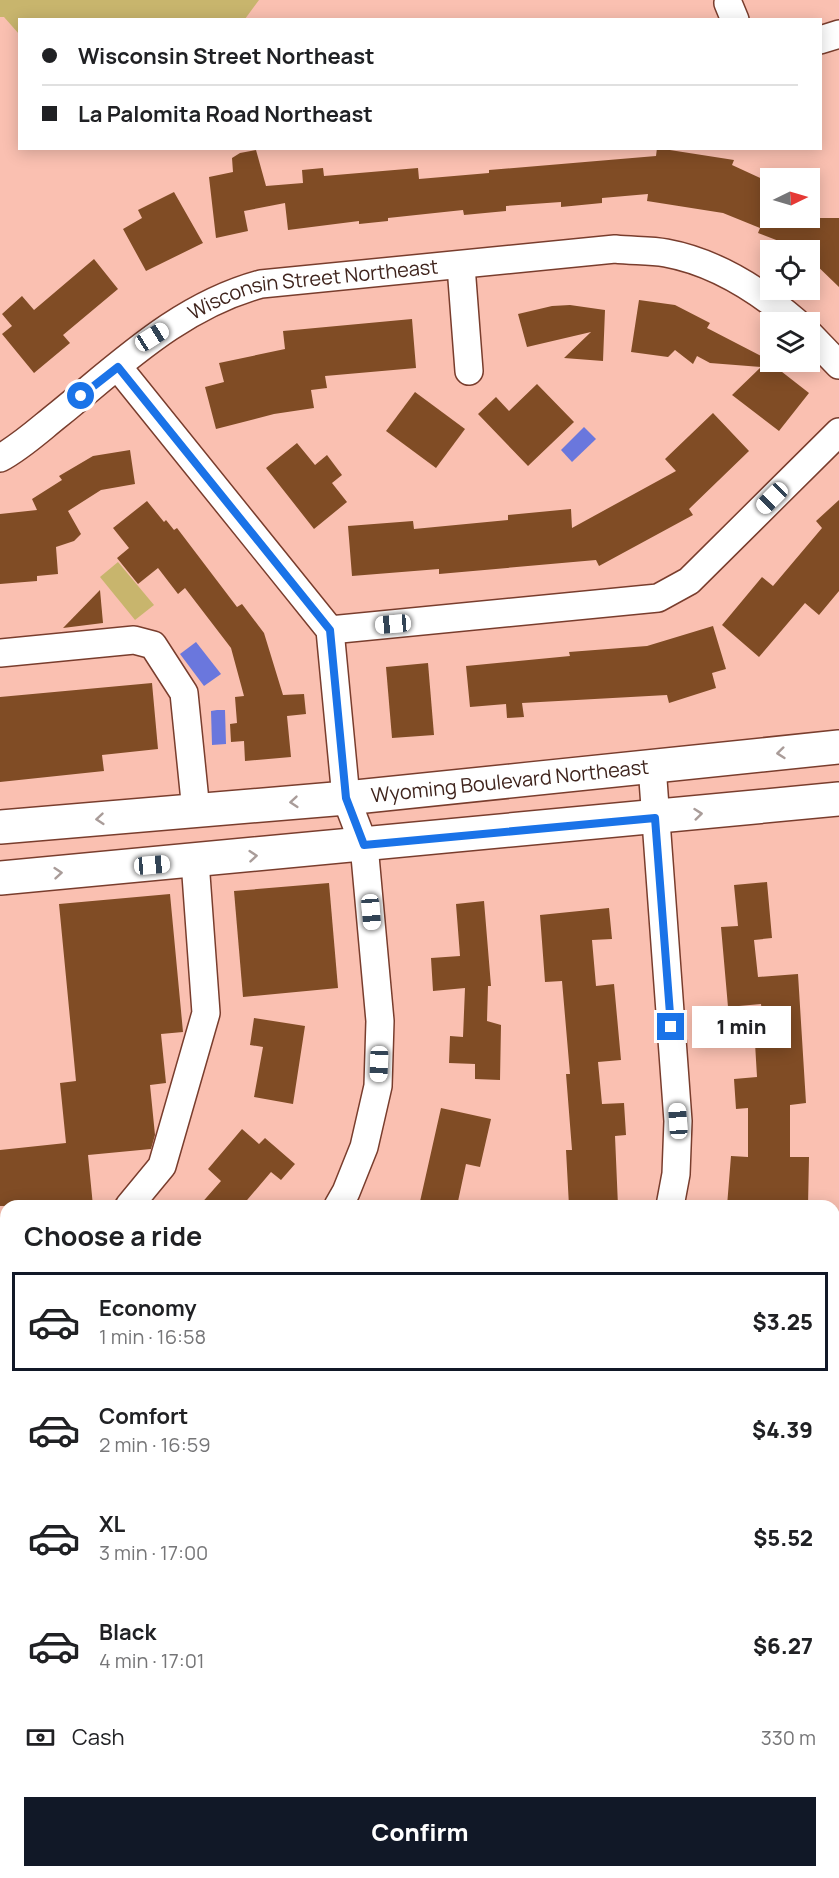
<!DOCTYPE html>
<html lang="en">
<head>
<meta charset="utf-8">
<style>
	body { margin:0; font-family:Manrope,sans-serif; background:#f6f6f6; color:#202124; height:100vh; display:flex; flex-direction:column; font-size:22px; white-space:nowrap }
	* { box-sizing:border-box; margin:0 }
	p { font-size:20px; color:#757577 }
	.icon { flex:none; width:33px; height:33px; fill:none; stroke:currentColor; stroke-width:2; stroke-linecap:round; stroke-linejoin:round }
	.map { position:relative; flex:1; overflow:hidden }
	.side { position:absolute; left:0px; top:1200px; width:840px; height:678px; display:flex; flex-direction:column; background:#fff; border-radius:18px 18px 0 0; box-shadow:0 3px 15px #0003 }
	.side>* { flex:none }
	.banner { position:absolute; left:18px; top:18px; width:804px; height:132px; border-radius:0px; box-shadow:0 3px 15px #0003; display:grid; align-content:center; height:132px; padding:0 24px; background:#fff }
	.needle { width:39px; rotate:85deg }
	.fabs { position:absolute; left:760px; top:168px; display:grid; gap:12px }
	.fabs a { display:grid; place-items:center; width:60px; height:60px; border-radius:0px; background:#fff; box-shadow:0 3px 15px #0003; font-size:30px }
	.end { position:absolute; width:27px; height:27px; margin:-14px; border:8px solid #1a73e8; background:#fff; box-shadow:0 0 0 3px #fff }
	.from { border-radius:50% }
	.bubble { position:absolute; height:42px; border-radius:0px; background:#fff; box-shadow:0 3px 15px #0003; font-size:20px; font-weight:800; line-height:42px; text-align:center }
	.car { position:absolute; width:18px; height:36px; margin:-18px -9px; border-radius:8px; box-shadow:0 0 4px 2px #0007; background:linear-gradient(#fff 24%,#345 0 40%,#fff 0 76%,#345 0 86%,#fff 0) }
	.banner b { display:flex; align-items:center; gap:21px; height:57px; font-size:22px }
	.banner b+b { border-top:2px solid #e0e0e0 }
	.banner i { width:15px; height:15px; background:#202124 }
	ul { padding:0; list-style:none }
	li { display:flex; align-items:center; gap:18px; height:99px; margin:0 12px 9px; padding:0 12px; border:3px solid transparent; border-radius:0px }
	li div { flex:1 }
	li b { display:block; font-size:22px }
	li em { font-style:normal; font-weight:800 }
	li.on { border-color:#111827 }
	li>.icon { width:54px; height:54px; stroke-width:1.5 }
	h2 { padding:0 24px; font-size:27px; line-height:72px }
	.pay { display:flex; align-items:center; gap:15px; height:66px; padding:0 24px; font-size:22px }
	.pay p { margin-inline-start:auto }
	.button { display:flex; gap:12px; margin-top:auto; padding:12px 24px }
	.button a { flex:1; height:69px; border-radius:0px; background:#111827; color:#fff; font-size:24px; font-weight:800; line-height:69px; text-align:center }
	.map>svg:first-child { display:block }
	.green { fill:#c8b56d }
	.water { fill:#6a77dd }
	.building { fill:#804c25 }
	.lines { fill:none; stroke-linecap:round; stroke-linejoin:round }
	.minor-casing { stroke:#793d2d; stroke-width:30 }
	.major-casing { stroke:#793d2d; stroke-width:36 }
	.minor { stroke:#fff; stroke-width:27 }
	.major { stroke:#fff; stroke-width:33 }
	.oneway { stroke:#a99c99 }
	.route { stroke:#1a73e8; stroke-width:8 }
	.labels { text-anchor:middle; stroke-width:6; stroke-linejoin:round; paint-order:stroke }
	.street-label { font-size:20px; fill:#3f241d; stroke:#fed1c6 }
</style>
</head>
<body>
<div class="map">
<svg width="839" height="1878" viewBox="0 0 839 1878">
	<rect width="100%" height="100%" fill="#fac0b1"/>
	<g class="green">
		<path d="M 0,0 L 259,0 L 245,19 L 20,20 L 19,34 L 4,17 L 0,17 Z"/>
		<path d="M 118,562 L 154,605 L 135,620 L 100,577 Z"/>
	</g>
	<g class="water">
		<path d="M 584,427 L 596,439 L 572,462 L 561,450 Z"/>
		<path d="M 196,642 L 221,674 L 204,686 L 180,654 Z"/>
		<path d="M 217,710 L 225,710 L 226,744 L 212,745 L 211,711 Z"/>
		<path d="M 745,1011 L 751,1012 L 755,1020 L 738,1036 L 727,1033 L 728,1024 Z"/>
	</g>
	<g class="building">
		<path d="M 657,148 L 734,160 L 732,165 L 771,183 L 771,218 L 839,218 L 839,287 L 810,259 L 810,250 L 793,250 L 784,243 L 758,233 L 760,228 L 723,213 L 647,201 L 648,194 L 602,198 L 602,203 L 561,207 L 561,202 L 506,206 L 506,211 L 464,215 L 463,210 L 388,218 L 388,221 L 359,224 L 359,221 L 288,230 L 285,203 L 244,211 L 248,231 L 216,238 L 209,177 L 233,172 L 232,158 L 240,153 L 256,150 L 266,186 L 303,183 L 302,170 L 323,168 L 324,176 L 418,168 L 419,179 L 489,173 L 489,170 L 656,156 Z"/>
		<path d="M 174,192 L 203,243 L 146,271 L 123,229 L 142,218 L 138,210 Z"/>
		<path d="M 94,259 L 118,289 L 63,335 L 70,343 L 34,373 L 2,334 L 12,326 L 2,314 L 22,296 L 34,310 Z"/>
		<path d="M 639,300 L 675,305 L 710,323 L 707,328 L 786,369 L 777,368 L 809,393 L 779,431 L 732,395 L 761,367 L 710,363 L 697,356 L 693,364 L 675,350 L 668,357 L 631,352 Z"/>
		<path d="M 570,305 L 605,310 L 603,361 L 564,358 L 591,332 L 527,347 L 518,314 L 552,306 Z"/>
		<path d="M 412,319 L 416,368 L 325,376 L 327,388 L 311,390 L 314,408 L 274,414 L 216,429 L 205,387 L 224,382 L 219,363 L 285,349 L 283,331 Z"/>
		<path d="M 537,384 L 574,422 L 528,466 L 478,414 L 496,397 L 509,411 Z"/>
		<path d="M 415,392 L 465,429 L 436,468 L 386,431 Z"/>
		<path d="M 713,413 L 749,451 L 689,509 L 693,515 L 599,566 L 596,560 L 439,574 L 439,569 L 352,576 L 348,526 L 413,521 L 414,529 L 508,520 L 508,515 L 571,509 L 572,528 L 676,471 L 665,459 Z"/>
		<path d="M 297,443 L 315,465 L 327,455 L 342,475 L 332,483 L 347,502 L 314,529 L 266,468 Z"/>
		<path d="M 130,450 L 135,484 L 101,490 L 68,511 L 81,534 L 74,541 L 56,547 L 58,574 L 37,576 L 37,581 L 0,584 L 0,514 L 37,510 L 32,499 L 62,480 L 59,476 L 93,456 Z"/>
		<path d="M 839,500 L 839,591 L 819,615 L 805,603 L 759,657 L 722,625 L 762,577 L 773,586 L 822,528 L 816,521 Z"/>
		<path d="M 147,501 L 164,522 L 166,520 L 174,530 L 177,528 L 237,607 L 242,604 L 264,633 L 283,695 L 304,694 L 306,714 L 287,716 L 291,757 L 245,761 L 244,741 L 231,742 L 230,724 L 237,723 L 235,697 L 244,696 L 231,648 L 185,588 L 178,594 L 158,568 L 138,584 L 117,558 L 129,548 L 113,528 Z"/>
		<path d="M 100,590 L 103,623 L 63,628 Z"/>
		<path d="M 713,626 L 726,669 L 712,673 L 716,688 L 669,703 L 667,695 L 522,703 L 524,717 L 507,718 L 506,704 L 470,707 L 466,666 L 570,656 L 569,652 L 647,646 Z"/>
		<path d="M 428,663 L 434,735 L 392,738 L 386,667 Z"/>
		<path d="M 152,683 L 158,749 L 102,755 L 104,771 L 0,782 L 0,697 Z"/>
		<path d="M 767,882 L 772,938 L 754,940 L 758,977 L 798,974 L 806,1103 L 790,1105 L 790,1157 L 809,1157 L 808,1206 L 727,1206 L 731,1156 L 748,1157 L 748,1108 L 736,1109 L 734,1079 L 757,1077 L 755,1043 L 765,1042 L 761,1004 L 728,1007 L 721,927 L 738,926 L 734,885 Z"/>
		<path d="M 329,883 L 338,988 L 243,997 L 234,891 Z"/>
		<path d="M 170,894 L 183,1032 L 161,1034 L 166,1083 L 150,1085 L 155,1135 L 151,1149 L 88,1155 L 93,1206 L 0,1206 L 0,1150 L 66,1143 L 60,1083 L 76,1081 L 59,904 Z"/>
		<path d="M 484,901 L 491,986 L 488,986 L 487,1021 L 501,1025 L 500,1080 L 475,1079 L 475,1064 L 449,1063 L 450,1036 L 463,1037 L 465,988 L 433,991 L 431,958 L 460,956 L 456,904 Z"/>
		<path d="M 609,908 L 612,939 L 592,940 L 596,986 L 614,984 L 621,1060 L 598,1062 L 602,1104 L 624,1103 L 626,1135 L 615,1136 L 618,1206 L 569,1206 L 566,1150 L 572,1150 L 566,1074 L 570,1074 L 562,981 L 545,982 L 540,915 Z"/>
		<path d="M 254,1018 L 305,1026 L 293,1104 L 254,1097 L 263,1047 L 250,1045 Z"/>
		<path d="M 441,1108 L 491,1119 L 480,1167 L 466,1164 L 457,1206 L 419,1206 Z"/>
		<path d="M 242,1129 L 259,1144 L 265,1138 L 295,1164 L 281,1180 L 271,1172 L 242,1206 L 199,1206 L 221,1181 L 208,1169 Z"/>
	</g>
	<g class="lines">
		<g class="minor-casing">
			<g id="minor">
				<path d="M 728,3 L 735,20"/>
				<path d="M 820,40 L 839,34"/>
				<path d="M 461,266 L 469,371"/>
				<path d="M 810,335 L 839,365"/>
				<path d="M 118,367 L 330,630 L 346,798 L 364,845 L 380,1021 L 378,1086 L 364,1147 L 346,1192 L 338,1206"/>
				<path id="s1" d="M 0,458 C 21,447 40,429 59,414 C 122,363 180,306 261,284 L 615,249 C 632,251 650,250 666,253 C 715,262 759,290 796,322"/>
				<path d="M 330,630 L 658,598 L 689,581 L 839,432"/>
				<path d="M 0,653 L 134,640 L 153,645 L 184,693 L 196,811"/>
				<path d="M 652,766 L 678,1121 L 676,1174 L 670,1206"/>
				<path d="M 129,1206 L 162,1166 L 206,1013 L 195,861"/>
				<path d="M 0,1360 L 6,1353"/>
				<path d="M 0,1581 L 6,1578"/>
				<path d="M 809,1872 L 817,1878"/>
				<path d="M 108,1878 L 126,1872"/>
			</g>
		</g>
		<g class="major-casing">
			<g id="major">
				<path id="s2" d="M 0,827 L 346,798 L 839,747"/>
				<path d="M 0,878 L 839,799"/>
			</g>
		</g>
		<use href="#minor" class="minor"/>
		<use href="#major" class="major"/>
	</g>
	<defs><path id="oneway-chevron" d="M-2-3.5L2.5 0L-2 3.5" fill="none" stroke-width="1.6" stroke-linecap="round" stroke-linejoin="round" transform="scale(1.5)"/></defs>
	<g class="oneway">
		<use href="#oneway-chevron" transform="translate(781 753) rotate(174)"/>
		<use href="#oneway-chevron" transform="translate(294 802) rotate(175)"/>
		<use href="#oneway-chevron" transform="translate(698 814) rotate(-6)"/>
		<use href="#oneway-chevron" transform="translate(100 819) rotate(175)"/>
		<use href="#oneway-chevron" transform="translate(253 856) rotate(-5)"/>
		<use href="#oneway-chevron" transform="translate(58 873) rotate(-5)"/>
	</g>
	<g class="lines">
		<path class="route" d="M 81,396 L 118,367 L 330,630 L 346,798 L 364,845 L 655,818 L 671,1027"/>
	</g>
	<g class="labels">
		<g class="street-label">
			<text dy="7" stroke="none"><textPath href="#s1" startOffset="366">Wisconsin Street Northeast</textPath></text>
			<text dy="7" stroke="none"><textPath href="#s2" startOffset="512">Wyoming Boulevard Northeast</textPath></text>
		</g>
	</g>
</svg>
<div class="fabs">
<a><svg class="needle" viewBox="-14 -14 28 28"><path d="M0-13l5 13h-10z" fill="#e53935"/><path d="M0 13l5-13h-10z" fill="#757577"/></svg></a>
<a><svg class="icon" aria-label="locate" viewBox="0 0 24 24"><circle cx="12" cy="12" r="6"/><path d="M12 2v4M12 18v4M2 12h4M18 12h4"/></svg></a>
<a><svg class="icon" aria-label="layers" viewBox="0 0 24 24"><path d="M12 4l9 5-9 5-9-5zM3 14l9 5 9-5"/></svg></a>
</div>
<i class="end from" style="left:81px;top:396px"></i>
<i class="end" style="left:671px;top:1027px"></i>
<div class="bubble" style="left:692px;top:1006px;width:99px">1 min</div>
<i class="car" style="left:152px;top:337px;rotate:58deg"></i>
<i class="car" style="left:772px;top:498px;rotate:225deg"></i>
<i class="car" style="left:393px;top:624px;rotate:265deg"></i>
<i class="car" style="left:152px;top:865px;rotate:85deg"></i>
<i class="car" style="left:371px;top:912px;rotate:175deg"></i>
<i class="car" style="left:379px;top:1064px;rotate:182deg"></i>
<i class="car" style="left:678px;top:1121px;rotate:356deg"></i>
<div class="banner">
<b><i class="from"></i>Wisconsin Street Northeast</b>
<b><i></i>La Palomita Road Northeast</b>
</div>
<section class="side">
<h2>Choose a ride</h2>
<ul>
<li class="on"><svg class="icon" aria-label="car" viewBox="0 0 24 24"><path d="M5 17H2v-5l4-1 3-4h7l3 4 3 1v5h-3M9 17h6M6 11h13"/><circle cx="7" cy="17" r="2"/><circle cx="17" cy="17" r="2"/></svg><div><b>Economy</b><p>1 min · 16:58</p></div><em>$3.25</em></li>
<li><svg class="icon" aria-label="car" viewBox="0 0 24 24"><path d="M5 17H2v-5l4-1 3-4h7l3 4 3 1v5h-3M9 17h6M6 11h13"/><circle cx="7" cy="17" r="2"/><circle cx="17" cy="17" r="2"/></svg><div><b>Comfort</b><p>2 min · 16:59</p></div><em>$4.39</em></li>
<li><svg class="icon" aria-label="car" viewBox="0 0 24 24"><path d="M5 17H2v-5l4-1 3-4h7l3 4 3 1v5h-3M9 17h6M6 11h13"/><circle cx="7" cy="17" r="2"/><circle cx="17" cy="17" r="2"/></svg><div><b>XL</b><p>3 min · 17:00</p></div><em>$5.52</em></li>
<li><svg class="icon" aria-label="car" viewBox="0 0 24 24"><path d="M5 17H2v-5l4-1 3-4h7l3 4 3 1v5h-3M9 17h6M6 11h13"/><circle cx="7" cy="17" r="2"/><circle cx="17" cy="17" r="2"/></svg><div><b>Black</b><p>4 min · 17:01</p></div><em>$6.27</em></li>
</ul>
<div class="pay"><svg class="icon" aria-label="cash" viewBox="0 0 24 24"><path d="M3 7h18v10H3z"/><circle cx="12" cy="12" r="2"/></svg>Cash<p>330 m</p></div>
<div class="button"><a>Confirm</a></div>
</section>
</div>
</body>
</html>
